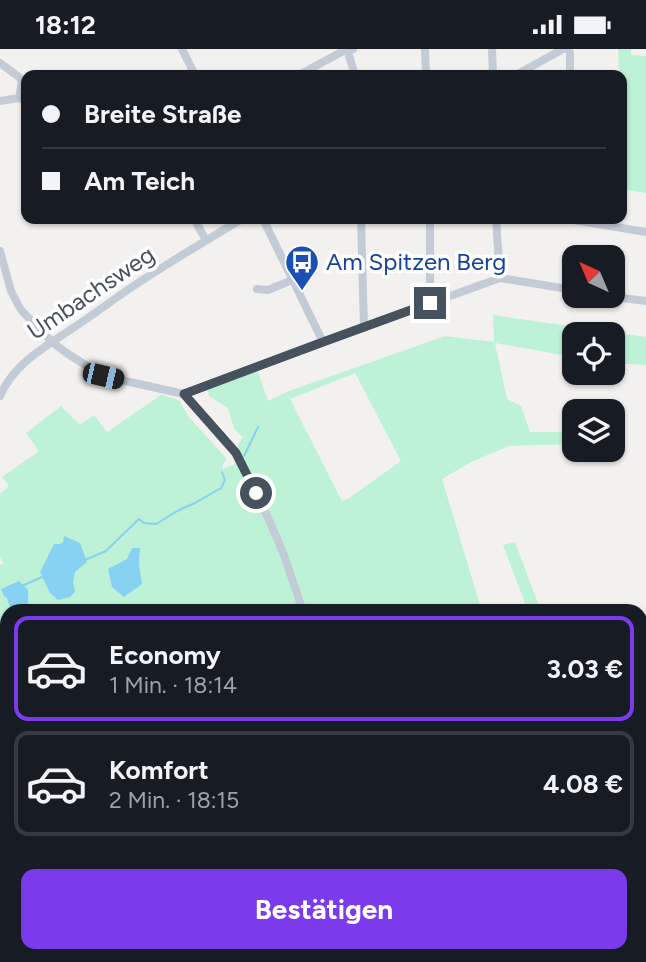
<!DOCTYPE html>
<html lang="de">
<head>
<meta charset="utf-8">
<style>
	body { margin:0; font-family:Figtree,sans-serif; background:#20242c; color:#f1f3f6; height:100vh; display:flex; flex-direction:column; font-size:26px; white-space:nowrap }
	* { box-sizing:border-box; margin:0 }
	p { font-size:23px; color:#9ea1a6 }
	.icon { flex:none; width:38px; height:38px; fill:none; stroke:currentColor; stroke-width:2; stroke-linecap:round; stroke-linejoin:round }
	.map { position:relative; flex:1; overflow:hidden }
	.side { position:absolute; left:0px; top:555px; width:648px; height:359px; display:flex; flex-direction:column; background:#171b24; border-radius:21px 21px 0 0; box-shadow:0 2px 5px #0004 }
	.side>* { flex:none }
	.hud { position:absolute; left:21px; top:21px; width:606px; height:154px; border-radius:14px; box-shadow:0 2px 5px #0004; display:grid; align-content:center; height:154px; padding:0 21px; background:#171b24 }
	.needle { width:46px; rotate:316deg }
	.controls { position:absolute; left:562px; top:196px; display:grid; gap:14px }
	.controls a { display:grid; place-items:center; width:63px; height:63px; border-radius:14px; background:#171b24; box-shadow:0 2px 5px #0004; font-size:35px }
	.end { position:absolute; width:32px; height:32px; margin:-16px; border:9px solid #47525f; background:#fff; box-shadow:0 0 0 4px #fff }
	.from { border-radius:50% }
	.car { position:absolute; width:21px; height:42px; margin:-21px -10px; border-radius:9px; box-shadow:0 0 5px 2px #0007; background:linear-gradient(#222 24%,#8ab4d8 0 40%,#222 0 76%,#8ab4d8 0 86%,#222 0) }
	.hud b { display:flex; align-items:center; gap:24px; height:66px; font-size:26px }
	.hud b+b { border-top:2px solid #363941 }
	.hud i { width:18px; height:18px; background:#f1f3f6 }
	ul { padding:12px 0 0; list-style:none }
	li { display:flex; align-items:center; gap:21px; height:105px; margin:0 14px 10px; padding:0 7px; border:4px solid #363941; border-radius:14px }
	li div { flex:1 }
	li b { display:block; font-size:26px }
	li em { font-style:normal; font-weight:700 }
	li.on { border-color:#7c3aed }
	li>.icon { width:63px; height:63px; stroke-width:1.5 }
	.button { display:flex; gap:14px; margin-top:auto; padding:14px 21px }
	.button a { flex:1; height:80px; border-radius:14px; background:#7c3aed; color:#fff; font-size:28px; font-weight:700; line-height:80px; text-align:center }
	.status { display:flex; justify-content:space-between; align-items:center; height:49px; padding:0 35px; background:#171b24; direction:ltr }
	.status svg { height:19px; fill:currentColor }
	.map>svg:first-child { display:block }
	.green { fill:#bdf2d6; fill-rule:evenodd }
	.water { fill:#87d2f2 }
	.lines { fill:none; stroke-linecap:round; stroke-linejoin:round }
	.stream { stroke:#87d2f2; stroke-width:2 }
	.minor { stroke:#c3cbd6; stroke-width:8 }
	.route { stroke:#47525f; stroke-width:9 }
	.labels { text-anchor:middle; stroke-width:7; stroke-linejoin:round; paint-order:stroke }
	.transit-label { font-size:24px; fill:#164399; stroke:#fff; text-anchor:start }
	.street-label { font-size:24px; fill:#47525f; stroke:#fff }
</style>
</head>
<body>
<div class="status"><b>18:12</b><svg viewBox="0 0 49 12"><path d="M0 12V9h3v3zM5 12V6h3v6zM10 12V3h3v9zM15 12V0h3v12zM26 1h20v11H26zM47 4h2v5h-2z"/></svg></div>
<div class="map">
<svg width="646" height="913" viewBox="0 0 646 913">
	<rect width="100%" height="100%" fill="#f3f1f0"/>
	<g class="green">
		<path d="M 618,0 L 631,0 L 631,6 L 646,7 L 646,144 L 621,140 L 621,26 L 619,26 Z"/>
		<path d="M 493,266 L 646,288 L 646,316 L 613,314 L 612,285 L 574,285 L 574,308 L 495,294 L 507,350 L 521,357 L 530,383 L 574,383 L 574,395 L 509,397 L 471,413 L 442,430 L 482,562 L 346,562 L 343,555 L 320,562 L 7,562 L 7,761 L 0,751 L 0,516 L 4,514 L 0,509 L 0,445 L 9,437 L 2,428 L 39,402 L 26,384 L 61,357 L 80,376 L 94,366 L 107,383 L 161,346 L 179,351 L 188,367 L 227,410 L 223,415 L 222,420 L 235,415 L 232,406 L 243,388 L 234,380 L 228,359 L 209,347 L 207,339 L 257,320 L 268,352 L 289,342 L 445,287 L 494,293 ZM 355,324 L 401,412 L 349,449 L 342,452 L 290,350 Z"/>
		<path d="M 515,493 L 541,562 L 528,562 L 503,496 Z"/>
		<path d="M 641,720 L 646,720 L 646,909 L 641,910 L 642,913 L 469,913 L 466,907 L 640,906 Z"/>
	</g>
	<g class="water">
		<path d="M 64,487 L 80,494 L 87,513 L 75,523 L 73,533 L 75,543 L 70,548 L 58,551 L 50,544 L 40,523 L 54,495 L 60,495 L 63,493 Z"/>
		<path d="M 132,499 L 140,499 L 139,515 L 142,535 L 124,548 L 112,538 L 108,520 L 127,510 Z"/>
		<path d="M 19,532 L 28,541 C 28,544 29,551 28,554 C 26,559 18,564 12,560 C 9,558 8,552 7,549 L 4,547 L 1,540 Z"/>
	</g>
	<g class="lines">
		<g class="stream">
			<path d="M 244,407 L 258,378"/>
			<path d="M 87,510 L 106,502 L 139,470 L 144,474 L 156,475 L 179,461 L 195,454 L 221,439 L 225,431 L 222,423"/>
			<path d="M 22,537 L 42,528"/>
			<path d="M 25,559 L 29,562"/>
		</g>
		<g class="minor">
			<path d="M 182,0 L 195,26"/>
			<path d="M 347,0 L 355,26"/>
			<path d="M 425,0 L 426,26"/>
			<path d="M 492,0 L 493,26"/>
			<path d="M 568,0 L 570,4 L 570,26"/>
			<path d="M 0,14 L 19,28 L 22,32 L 19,49"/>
			<path d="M 299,26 L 347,0 L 353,0"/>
			<path d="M 516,26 L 563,0"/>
			<path d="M 0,52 L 19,49 L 26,51"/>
			<path d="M 194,170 L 206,191"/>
			<path d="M 263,170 L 323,293"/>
			<path d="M 361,170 L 364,279"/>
			<path d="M 430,170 L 430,254"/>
			<path d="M 496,170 L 500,229"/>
			<path d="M 568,170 L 646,183"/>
			<path d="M 0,202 L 11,242 L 21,261 L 52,293 L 68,305 L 103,327 L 184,345 L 232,399 L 236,404 L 269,471 L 284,506 L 303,562"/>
			<path d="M 257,240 L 268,241 L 292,231"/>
			<path d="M 607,247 L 646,252"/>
			<path d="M 184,345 L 323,293 L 500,229 L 574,241"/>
			<path d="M 0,347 C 14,313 50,295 79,275 C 97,263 114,250 132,238 C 168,214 205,192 242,170"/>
			<path d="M 0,761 L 7,772"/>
			<path d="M 0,843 L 7,838"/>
			<path d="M 0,906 L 6,913"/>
			<path d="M 84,906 L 88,913"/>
			<path d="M 60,913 L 69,906"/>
		</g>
	</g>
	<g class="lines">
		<path class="route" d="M 256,444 L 236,404 L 184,345 L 323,293 L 430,254"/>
	</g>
	<defs>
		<g id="bus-pin" transform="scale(1.75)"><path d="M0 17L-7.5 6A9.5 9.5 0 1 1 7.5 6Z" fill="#1a4fb4" stroke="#fff"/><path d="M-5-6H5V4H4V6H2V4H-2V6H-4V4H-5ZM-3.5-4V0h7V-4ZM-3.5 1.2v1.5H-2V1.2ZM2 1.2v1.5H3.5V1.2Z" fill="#fff"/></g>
	</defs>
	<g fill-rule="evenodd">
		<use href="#bus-pin" x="302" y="213"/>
	</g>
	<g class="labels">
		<g class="transit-label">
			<text x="326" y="221">Am Spitzen Berg</text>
		</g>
		<g class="street-label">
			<text transform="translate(91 244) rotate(-34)" y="8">Umbachsweg</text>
		</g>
	</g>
</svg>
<div class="controls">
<a><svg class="needle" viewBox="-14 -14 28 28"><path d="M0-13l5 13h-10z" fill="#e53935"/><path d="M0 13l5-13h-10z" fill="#9ea1a6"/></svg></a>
<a><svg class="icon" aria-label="locate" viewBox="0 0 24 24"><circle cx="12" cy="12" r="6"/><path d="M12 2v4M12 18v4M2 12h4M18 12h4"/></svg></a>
<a><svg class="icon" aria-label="layers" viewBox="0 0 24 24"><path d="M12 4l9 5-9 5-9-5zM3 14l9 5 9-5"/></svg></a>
</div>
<i class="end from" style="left:256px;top:444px"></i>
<i class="end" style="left:430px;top:254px"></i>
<i class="car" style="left:103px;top:327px;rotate:103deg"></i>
<div class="hud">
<b><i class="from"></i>Breite Straße</b>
<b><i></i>Am Teich</b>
</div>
<section class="side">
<ul>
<li class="on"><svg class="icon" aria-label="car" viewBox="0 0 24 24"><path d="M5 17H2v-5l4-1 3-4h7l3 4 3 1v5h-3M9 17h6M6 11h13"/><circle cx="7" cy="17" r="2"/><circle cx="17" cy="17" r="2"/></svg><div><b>Economy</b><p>1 Min. · 18:14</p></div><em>3.03 €</em></li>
<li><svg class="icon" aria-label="car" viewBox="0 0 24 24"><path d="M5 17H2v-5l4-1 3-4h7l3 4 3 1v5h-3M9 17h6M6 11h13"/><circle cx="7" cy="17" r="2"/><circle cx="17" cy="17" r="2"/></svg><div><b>Komfort</b><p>2 Min. · 18:15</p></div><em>4.08 €</em></li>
</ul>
<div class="button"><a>Bestätigen</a></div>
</section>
</div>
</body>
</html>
